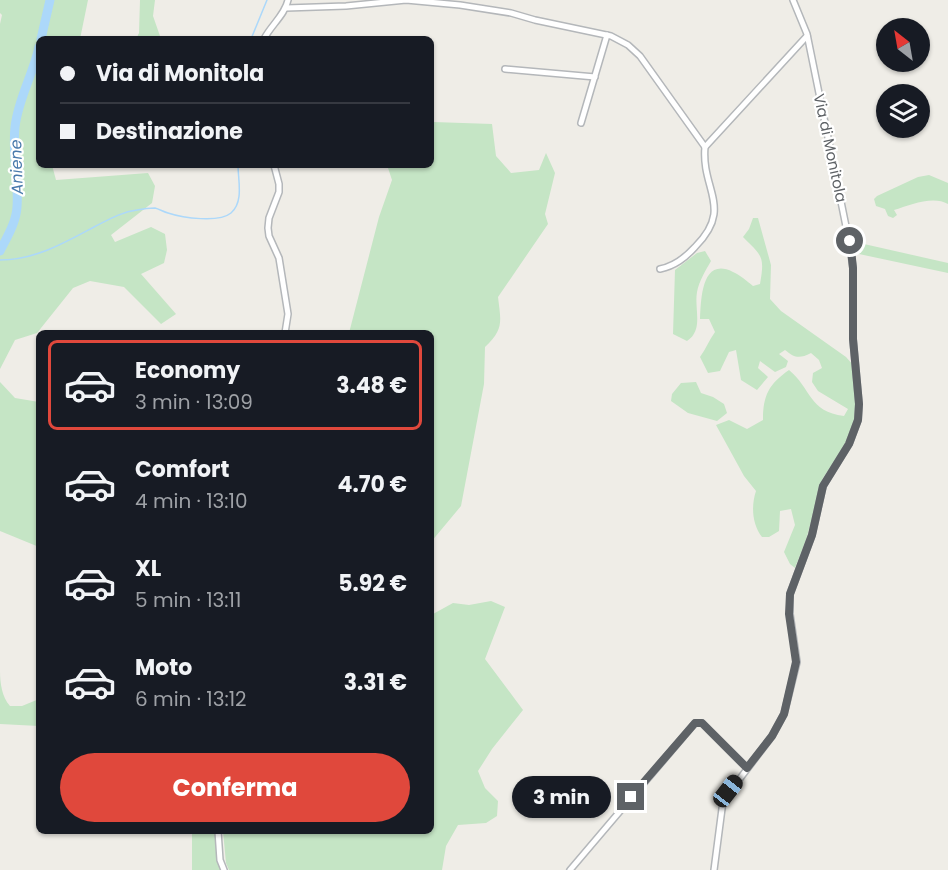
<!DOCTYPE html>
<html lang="it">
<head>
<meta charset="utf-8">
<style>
	body { margin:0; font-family:Poppins,sans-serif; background:#242831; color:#f1f3f6; height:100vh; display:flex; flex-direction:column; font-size:22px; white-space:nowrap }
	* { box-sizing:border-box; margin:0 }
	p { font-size:20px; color:#9ea1a6 }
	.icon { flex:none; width:33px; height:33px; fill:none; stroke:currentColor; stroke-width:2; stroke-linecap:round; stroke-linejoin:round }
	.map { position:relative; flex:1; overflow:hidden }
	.panel { position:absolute; left:36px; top:330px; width:398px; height:504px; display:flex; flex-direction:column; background:#171b24; border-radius:9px; box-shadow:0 2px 4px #0004 }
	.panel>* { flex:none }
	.guide { position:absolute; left:36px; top:36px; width:398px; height:132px; border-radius:9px; box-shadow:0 2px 4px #0004; display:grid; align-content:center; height:132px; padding:0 24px; background:#171b24 }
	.needle { width:39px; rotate:329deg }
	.buttons { position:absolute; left:876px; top:18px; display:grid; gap:12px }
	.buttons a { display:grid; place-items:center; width:54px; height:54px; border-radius:50%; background:#171b24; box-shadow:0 2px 4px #0004; font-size:30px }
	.end { position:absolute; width:27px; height:27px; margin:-14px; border:8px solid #5e6266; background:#fff; box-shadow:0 0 0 3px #fff }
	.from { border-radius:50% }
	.bubble { position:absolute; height:42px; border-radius:21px; background:#171b24; box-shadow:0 2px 4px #0004; font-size:20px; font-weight:700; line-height:42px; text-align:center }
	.car { position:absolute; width:18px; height:36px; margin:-18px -9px; border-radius:8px; box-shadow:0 0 4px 2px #0007; background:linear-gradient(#222 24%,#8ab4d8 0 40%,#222 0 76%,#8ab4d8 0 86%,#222 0) }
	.guide b { display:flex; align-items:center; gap:21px; height:57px; font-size:22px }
	.guide b+b { border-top:2px solid #363941 }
	.guide i { width:15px; height:15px; background:#f1f3f6 }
	ul { padding:10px 0 0; list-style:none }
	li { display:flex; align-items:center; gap:18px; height:90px; margin:0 12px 9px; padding:0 12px; border:3px solid transparent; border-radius:9px }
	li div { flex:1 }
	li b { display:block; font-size:22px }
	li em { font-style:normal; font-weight:700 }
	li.active { border-color:#e0483c }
	li>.icon { width:54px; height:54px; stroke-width:1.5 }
	.action { display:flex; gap:12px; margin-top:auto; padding:12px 24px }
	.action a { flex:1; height:69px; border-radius:36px; background:#e0483c; color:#fff; font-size:24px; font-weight:700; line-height:69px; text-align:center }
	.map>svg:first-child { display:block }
	.green { fill:#c5e5c5 }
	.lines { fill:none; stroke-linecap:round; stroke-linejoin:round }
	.stream { stroke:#acd8fa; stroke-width:1.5 }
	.river { stroke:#acd8fa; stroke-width:9 }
	.minor-casing { stroke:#b4b7ba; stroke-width:8 }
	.minor { stroke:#fff; stroke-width:5 }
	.route { stroke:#5e6266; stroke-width:8 }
	.labels { text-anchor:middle; stroke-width:4.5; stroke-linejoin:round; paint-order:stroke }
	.street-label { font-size:15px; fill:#5e6266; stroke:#fff }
	.water-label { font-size:16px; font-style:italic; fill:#4879ac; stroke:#fff }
</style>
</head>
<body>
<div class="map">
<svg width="948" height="870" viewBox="0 0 948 870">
	<rect width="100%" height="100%" fill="#efede7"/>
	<g class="green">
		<path d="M 0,0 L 88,0 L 80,39 L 39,39 L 39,165 L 52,165 L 56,180 L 148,173 L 155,186 L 152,203 L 111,235 L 115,242 L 151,227 L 165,234 L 167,250 L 164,263 L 141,274 L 176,314 L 161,324 L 124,287 L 90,281 L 73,288 L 37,333 L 15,340 L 0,369 L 0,24 L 2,15 L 0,13 Z"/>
		<path d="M 140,0 L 155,0 L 153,16 L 160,36 L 158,39 L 136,39 L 139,33 Z"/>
		<path d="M 433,122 L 492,124 L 496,156 L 511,173 L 539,170 L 546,153 L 555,173 L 545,214 L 548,224 L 498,297 C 501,322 504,329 485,347 L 484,384 L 461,506 L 431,542 L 430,333 L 349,333 L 379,217 L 392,180 L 387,165 L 430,165 L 431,125 Z"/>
		<path d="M 929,175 L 948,183 L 948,204 C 933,195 910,205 894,210 L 897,215 L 893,218 L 888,216 L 885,209 L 876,206 L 874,199 L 877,196 L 918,177 Z"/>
		<path d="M 753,218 L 758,218 L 771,265 L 770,299 L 781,311 L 846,357 L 854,366 L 857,405 L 856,419 L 848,441 L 823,478 L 806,540 L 795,568 L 790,564 L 784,552 L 795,525 L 791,509 L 780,511 L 779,531 L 769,537 L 762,537 C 752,524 751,506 756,491 L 744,476 L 716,425 L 729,420 L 747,429 L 763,420 C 763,395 769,384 789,370 C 811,388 809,412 844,416 L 848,409 L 818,391 L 812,382 L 813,373 L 822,368 L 819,360 L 811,353 C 799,359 795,358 785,350 L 779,354 L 788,361 L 786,367 L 775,372 L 760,361 L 758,368 L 768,377 L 757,390 L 741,380 L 736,350 L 729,352 L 720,371 L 708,373 L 700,357 C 706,349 709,340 715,332 L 709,319 L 700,319 C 701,301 701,256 733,272 C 740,275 747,281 753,286 L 760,284 C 765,256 762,256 743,237 L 749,229 Z"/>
		<path d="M 864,244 L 948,263 L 948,273 L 859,254 L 856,245 Z"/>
		<path d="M 705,251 L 711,261 C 706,270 699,281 697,292 C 694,309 704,330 687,341 L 673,334 L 675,270 L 697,253 Z"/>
		<path d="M 0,382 L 15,398 L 39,402 L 39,547 L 0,531 Z"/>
		<path d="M 696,382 L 701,393 L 713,397 L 724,404 L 727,413 L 717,421 L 688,413 L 671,401 L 672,394 L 681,383 Z"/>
		<path d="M 491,601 L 505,607 L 485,659 L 523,710 L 492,749 L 478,771 L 485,788 L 498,801 L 497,816 L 486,823 L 458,825 L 446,846 L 442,870 L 229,870 L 226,863 L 223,831 L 430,831 L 431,612 L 433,614 L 453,603 L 469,605 Z"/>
		<path d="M 0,671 C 0,683 2,697 10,706 L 22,706 L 39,699 L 39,726 L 0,724 Z"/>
		<path d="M 192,831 L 216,831 L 222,870 L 192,870 Z"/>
	</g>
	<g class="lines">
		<g class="stream">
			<path d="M 251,39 L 267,0"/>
			<path d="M 0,260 C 35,260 64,243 94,227 C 108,220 121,212 137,210 C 142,209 150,208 155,208 C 159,209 164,212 168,213 C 183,218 219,223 231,213 C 244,202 238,180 238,165"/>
		</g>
		<g class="river">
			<path d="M 41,39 L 50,0"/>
			<path d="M 0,251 C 7,237 16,223 17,207 C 19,181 12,154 15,127 C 18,99 33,75 39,47"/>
		</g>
		<g class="minor-casing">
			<g id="minor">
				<path d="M 286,8 L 346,6 L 406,0 L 460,5 L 511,13 L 535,20 L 611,36 L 628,45 L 640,56 L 705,147"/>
				<path d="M 264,39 C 271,25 285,15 288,0"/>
				<path d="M 505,69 L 595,77"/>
				<path d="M 581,123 L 607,35"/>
				<path d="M 274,165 L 279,184 L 279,192 L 269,218 L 268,228 L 269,236 L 279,258 L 288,314 L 285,333"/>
				<path d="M 660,269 C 675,266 685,258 695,247 C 734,208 701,190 705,147 L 807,36"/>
				<path d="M 218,831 L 220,860 L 224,870"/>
				<path d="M 570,870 L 695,723 L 702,723 L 747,768"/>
				<path d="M 714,870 L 723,801 L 772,736 L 784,714 L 797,662 L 790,614 L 790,594 L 812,535 L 823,486 L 849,444 L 858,420 L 859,404 L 853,339 L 853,268 L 850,246 L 807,34 L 793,0"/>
			</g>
		</g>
		<use href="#minor" class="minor"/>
	</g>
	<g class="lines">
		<path class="route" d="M 631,797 L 695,723 L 702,723 L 747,768 L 772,736 L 784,714 L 796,662 L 789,614 L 790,594 L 812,535 L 823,486 L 849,444 L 858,420 L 859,404 L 853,339 L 853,268 L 850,241"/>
	</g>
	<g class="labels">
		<g class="street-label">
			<text transform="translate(830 148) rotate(78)" y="5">Via di Monitola</text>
		</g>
		<g class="water-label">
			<text transform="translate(16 167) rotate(-92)" y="6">Aniene</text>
		</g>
	</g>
</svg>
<div class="buttons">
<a><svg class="needle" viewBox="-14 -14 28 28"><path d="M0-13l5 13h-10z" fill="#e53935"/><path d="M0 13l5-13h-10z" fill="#9ea1a6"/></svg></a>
<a><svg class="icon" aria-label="layers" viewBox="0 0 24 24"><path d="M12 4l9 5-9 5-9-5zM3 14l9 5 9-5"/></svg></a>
</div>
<i class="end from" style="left:850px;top:241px"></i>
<i class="end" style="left:631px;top:797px"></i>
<div class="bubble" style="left:512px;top:776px;width:99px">3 min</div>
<i class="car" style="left:728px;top:791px;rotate:38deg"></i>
<div class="guide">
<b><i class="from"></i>Via di Monitola</b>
<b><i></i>Destinazione</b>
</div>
<section class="panel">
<ul>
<li class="active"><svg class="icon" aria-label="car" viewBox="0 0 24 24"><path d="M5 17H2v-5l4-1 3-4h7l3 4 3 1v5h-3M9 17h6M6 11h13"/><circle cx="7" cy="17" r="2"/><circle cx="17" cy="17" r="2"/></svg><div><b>Economy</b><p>3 min · 13:09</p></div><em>3.48 €</em></li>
<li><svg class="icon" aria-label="car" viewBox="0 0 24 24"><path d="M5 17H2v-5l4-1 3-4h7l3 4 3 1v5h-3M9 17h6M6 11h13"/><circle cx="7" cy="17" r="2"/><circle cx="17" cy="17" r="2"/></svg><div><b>Comfort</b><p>4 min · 13:10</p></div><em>4.70 €</em></li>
<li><svg class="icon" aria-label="car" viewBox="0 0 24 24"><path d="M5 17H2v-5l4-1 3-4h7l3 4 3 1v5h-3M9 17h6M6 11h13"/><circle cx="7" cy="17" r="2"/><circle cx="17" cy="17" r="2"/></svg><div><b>XL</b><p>5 min · 13:11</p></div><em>5.92 €</em></li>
<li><svg class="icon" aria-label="car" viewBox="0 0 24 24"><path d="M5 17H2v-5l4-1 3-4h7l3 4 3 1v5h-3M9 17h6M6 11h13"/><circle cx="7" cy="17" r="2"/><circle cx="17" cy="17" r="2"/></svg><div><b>Moto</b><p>6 min · 13:12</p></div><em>3.31 €</em></li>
</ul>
<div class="action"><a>Conferma</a></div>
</section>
</div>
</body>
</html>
